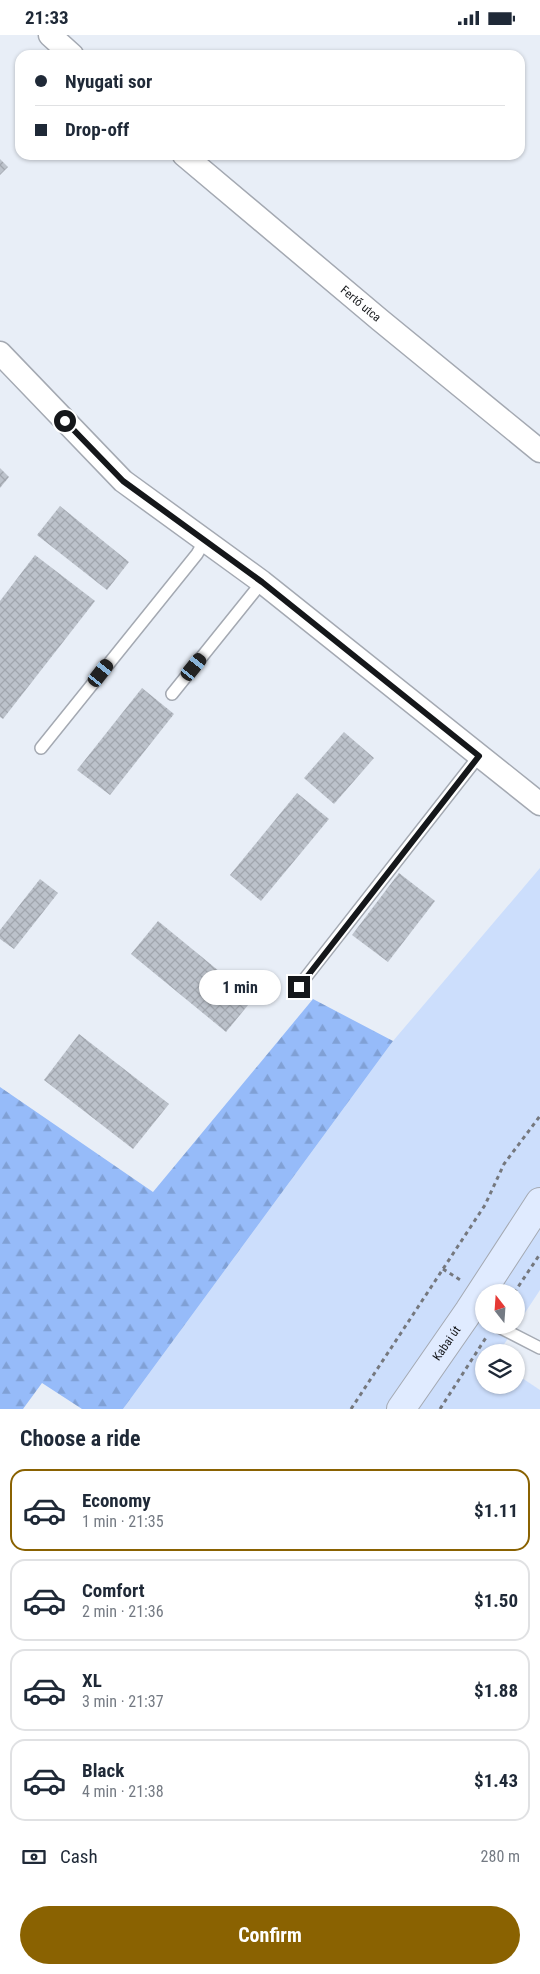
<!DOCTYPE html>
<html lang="en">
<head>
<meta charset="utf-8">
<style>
	body { margin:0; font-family:"Roboto Condensed",sans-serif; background:#f6f6f7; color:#1f2937; height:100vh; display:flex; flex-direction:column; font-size:19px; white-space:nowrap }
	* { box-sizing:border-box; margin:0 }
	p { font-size:16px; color:#747a83 }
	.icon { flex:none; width:28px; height:28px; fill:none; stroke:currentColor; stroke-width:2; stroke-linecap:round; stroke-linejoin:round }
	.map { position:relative; height:1374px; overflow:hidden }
	.panel { display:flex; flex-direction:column; background:#fff; flex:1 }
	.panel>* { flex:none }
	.banner { position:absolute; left:15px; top:15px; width:510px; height:110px; border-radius:15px; box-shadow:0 1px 4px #0004; display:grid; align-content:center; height:110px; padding:0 20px; background:#fff }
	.needle { width:32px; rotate:343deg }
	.tools { position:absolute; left:475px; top:1249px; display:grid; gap:10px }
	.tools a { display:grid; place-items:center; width:50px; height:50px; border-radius:50%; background:#fff; box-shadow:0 1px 4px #0004; font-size:25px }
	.end { position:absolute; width:22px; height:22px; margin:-11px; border:6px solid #15171a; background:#fff; box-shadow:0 0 0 2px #fff }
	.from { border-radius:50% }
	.bubble { position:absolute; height:35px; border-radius:18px; background:#fff; box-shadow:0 1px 4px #0004; font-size:16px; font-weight:700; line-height:35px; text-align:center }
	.car { position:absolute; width:15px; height:30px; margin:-15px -8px; border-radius:6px; box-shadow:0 0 4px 1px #0007; background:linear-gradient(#222 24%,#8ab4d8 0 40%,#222 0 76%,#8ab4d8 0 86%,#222 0) }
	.banner b { display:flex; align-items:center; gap:18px; height:48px; font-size:19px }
	.banner b+b { border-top:1px solid #e0e1e3 }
	.banner i { width:12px; height:12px; background:#1f2937 }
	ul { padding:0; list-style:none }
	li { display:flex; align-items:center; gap:15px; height:82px; margin:0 10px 8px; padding:0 10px; border:2px solid #e0e1e3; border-radius:15px }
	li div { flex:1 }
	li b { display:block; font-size:19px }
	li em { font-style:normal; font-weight:700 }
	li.selected { border-color:#8a6201 }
	li>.icon { width:45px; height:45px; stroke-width:1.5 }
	h2 { padding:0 20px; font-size:22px; line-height:60px }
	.pay { display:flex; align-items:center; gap:12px; height:55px; padding:0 20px; font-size:19px }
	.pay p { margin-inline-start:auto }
	.cta { display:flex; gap:10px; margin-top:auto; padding:10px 20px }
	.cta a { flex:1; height:58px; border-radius:30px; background:#8a6201; color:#fff; font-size:20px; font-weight:700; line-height:58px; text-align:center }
	.status { display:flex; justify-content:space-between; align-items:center; height:35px; padding:0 25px; background:#fff; direction:ltr }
	.status svg { height:14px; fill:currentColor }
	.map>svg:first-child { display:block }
	.grass { fill:#ccdefc; fill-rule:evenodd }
	.forest { fill:url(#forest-firs) }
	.building { fill:url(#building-cross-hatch) }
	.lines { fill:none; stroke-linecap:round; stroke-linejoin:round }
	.lane-casing { stroke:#a4a9b2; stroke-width:14 }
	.street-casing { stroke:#a4a9b2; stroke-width:25 }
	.secondary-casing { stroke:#a4a9b2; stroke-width:30 }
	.path { stroke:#75787e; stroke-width:3; stroke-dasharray:4 4; stroke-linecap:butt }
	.lane { stroke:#fff; stroke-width:11 }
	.street { stroke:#fff; stroke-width:22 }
	.secondary { stroke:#e0ebff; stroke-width:28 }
	.route { stroke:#15171a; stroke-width:6 }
	.labels { text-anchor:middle; stroke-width:4; stroke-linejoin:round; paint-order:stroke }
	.street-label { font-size:12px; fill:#15171a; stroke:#f8fbfe }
</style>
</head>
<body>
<div class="status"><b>21:33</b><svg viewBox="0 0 49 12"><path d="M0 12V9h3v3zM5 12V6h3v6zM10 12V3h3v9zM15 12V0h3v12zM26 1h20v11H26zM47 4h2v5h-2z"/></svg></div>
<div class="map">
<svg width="540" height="1374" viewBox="0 0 540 1374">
	<defs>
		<pattern id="forest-firs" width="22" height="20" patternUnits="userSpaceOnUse" patternTransform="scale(1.25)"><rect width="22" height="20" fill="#96bbf9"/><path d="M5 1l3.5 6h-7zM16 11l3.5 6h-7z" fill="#80a0d5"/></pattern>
		<pattern id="building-cross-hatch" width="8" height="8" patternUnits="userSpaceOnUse" patternTransform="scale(1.25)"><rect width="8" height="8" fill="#bcc2cb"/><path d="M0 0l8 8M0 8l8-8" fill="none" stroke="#a1a6ae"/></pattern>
	</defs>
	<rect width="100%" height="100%" fill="#e8eef7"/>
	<path class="grass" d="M 540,833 L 540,1255 L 499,1317 L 484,1318 L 484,1350 L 516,1350 L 516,1339 L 540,1355 L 540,1374 L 123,1374 L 393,1006 ZM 484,1258 L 516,1258 L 516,1290 L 484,1290 Z"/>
	<path class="forest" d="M 313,964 L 393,1006 L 123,1374 L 82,1374 L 42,1348 L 23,1374 L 0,1374 L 0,1052 L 153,1157 Z"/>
	<g class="building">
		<path d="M 0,124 L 8,132 L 0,140 Z"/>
		<path d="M 0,433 L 9,442 L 0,453 Z"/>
		<path d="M 60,471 L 129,527 L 107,555 L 37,500 Z"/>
		<path d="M 35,520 L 95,566 L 3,684 L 0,682 L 0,566 Z"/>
		<path d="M 142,653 L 174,679 L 110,760 L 77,735 Z"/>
		<path d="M 344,697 L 374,723 L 334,769 L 304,743 Z"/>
		<path d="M 297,758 L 329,784 L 261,866 L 230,840 Z"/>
		<path d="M 399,838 L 435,866 L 388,927 L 352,900 Z"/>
		<path d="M 40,844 L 58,858 L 14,914 L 0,904 L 0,895 Z"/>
		<path d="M 158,886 L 253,964 L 226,997 L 131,919 Z"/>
		<path d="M 79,999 L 169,1069 L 133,1114 L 44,1045 Z"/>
	</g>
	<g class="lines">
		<g class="lane-casing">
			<g id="lane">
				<path d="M 172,659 L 262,547"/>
				<path d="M 41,713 L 197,519 L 205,505"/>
				<path d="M 299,951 L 479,721"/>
				<path d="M 495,1290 L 540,1313"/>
			</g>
		</g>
		<g class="street-casing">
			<g id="street">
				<path d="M 50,0 L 72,20"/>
				<path id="s1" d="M 184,120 L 380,285 L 540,416"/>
				<path d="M 0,318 L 123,446 L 262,547 L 540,769"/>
			</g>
		</g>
		<g class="secondary-casing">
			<g id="secondary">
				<path id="s2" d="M 401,1374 L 469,1276 L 540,1167"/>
			</g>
		</g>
		<g class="path">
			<path d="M 443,1234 L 462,1246"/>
			<path d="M 514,1258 L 540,1219"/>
			<path d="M 351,1374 L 485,1170 L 504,1129 L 540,1081"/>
			<path d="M 440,1374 L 487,1301"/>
		</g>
		<use href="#lane" class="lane"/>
		<use href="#street" class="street"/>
		<use href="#secondary" class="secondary"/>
	</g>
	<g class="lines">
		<path class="route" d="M 65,386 L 123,446 L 262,547 L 479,721 L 299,952"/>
	</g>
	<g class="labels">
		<g class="street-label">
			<text dy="4" stroke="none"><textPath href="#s1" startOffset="231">Fertő utca</textPath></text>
			<text dy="4" stroke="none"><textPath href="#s2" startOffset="80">Kabai út</textPath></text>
		</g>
	</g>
</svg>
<div class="tools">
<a><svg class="needle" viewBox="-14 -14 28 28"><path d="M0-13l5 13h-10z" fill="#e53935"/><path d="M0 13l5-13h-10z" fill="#747a83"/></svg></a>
<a><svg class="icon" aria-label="layers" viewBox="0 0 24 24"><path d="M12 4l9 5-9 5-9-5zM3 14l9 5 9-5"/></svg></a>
</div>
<i class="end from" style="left:65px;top:386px"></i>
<i class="end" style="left:299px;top:952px"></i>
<div class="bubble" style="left:199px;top:935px;width:82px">1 min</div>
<i class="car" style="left:194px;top:632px;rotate:39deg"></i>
<i class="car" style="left:101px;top:638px;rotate:38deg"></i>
<div class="banner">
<b><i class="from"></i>Nyugati sor</b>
<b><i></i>Drop-off</b>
</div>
</div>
<section class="panel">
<h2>Choose a ride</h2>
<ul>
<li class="selected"><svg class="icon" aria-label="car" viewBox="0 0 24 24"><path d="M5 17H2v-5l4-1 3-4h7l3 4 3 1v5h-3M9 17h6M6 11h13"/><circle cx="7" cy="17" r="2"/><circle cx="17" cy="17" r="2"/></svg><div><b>Economy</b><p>1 min · 21:35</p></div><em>$1.11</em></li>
<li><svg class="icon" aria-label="car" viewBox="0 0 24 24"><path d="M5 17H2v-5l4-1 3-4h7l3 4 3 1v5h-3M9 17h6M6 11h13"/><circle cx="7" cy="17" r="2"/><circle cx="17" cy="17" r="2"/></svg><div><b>Comfort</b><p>2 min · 21:36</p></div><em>$1.50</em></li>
<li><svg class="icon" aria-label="car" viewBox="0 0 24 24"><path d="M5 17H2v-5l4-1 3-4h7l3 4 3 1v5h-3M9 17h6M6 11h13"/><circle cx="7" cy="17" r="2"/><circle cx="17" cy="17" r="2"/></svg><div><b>XL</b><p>3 min · 21:37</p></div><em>$1.88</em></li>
<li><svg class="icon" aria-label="car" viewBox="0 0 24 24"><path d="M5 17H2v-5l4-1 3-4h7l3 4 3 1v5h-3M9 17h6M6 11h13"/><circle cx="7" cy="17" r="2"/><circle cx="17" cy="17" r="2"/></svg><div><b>Black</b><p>4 min · 21:38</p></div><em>$1.43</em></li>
</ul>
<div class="pay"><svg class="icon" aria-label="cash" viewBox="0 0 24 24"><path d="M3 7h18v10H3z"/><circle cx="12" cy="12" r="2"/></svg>Cash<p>280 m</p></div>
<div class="cta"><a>Confirm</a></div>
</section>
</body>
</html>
